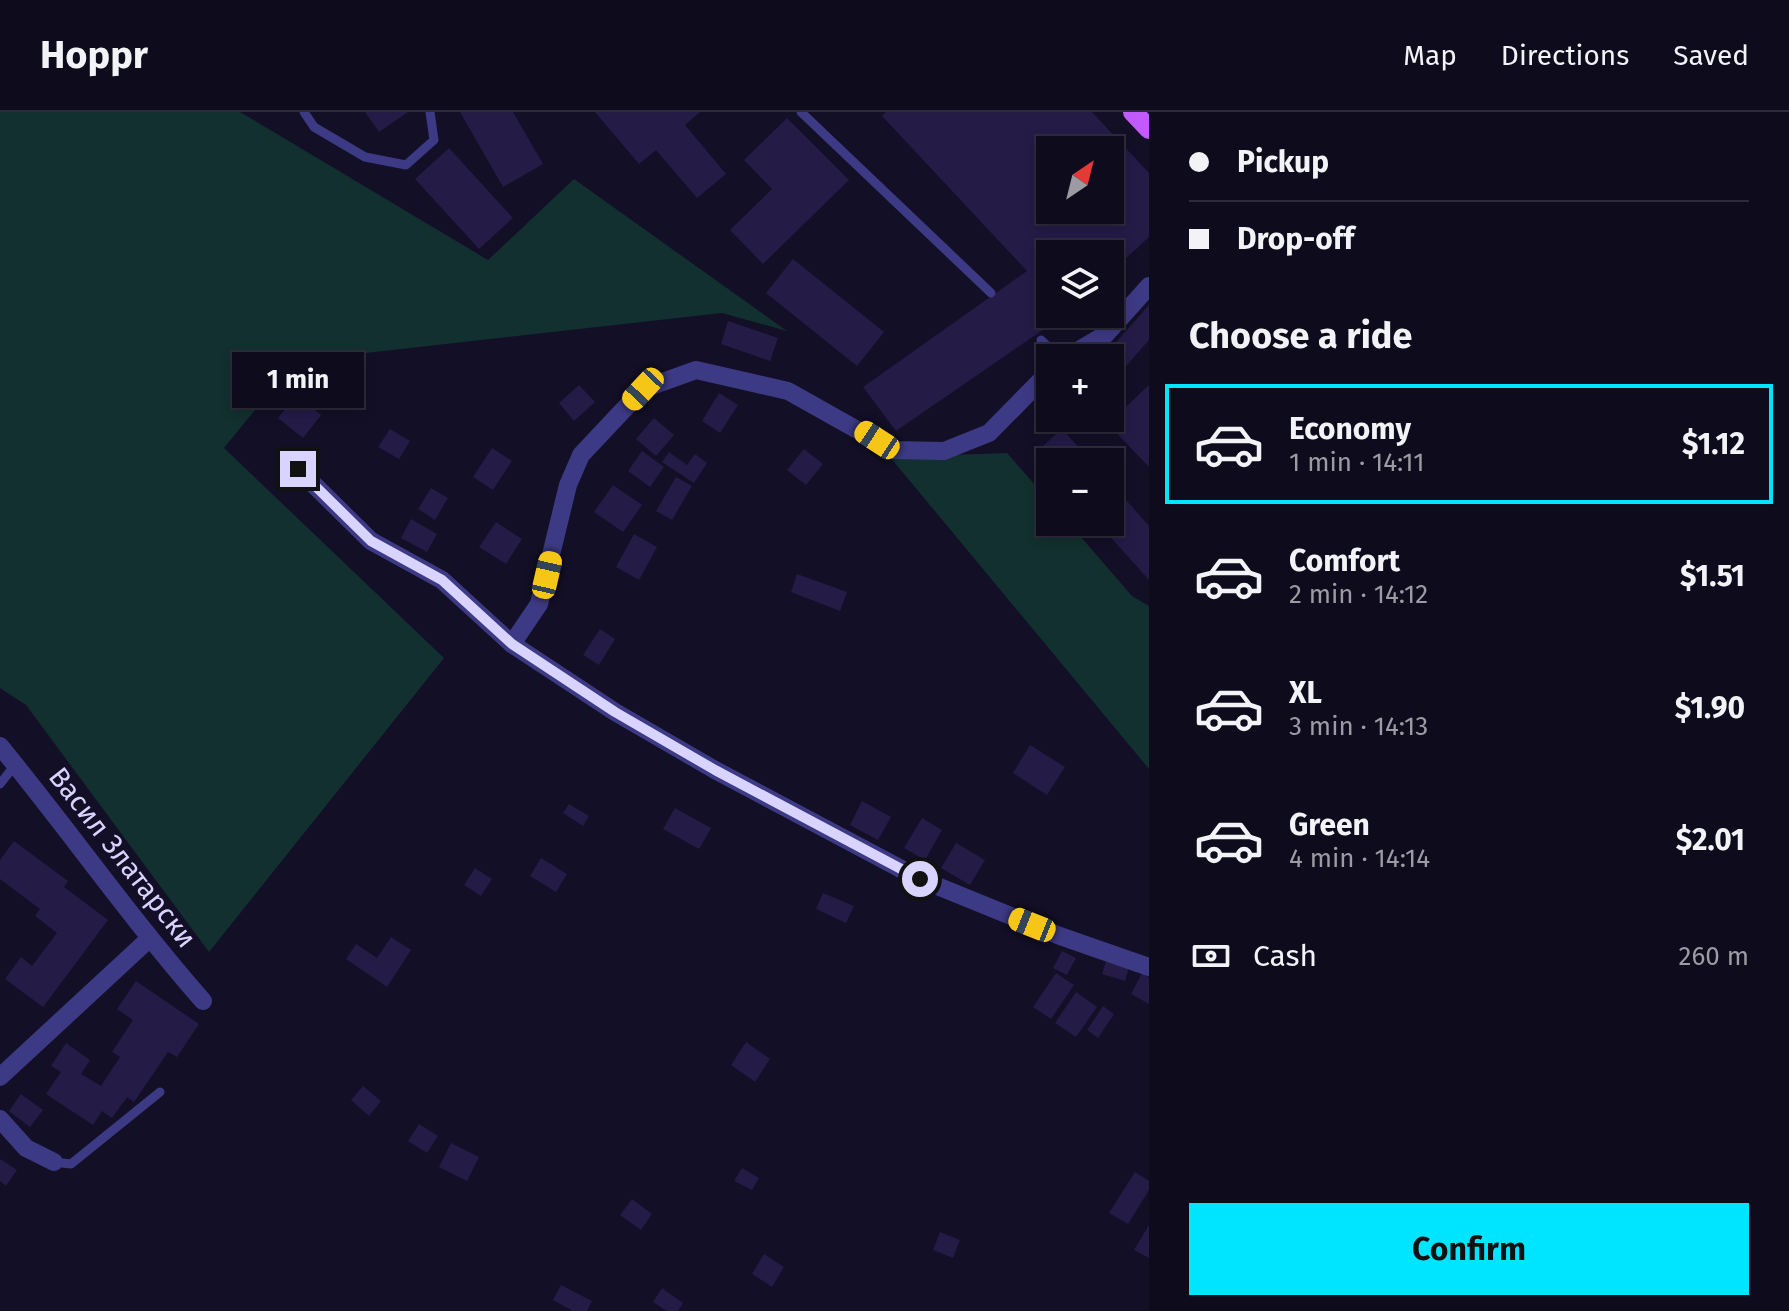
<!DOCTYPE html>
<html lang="en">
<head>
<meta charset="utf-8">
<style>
	body { margin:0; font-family:"Fira Sans",sans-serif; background:#171425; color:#f1f3f6; height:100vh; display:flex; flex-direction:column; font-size:30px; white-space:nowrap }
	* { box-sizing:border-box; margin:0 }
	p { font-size:26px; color:#9b9ba3 }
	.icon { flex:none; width:44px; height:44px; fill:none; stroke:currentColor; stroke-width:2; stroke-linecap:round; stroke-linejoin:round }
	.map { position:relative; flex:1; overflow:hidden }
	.sheet { display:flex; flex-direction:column; background:#0e0b1c; width:640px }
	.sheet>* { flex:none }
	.banner { display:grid; align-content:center; height:176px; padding:0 40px; background:#0e0b1c }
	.needle { width:52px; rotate:35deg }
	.tools { position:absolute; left:1036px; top:24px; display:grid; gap:16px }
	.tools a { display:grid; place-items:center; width:88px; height:88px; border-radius:0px; background:#0e0b1c; box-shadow:0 4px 12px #0003,0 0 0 2px #2e2b3b; font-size:40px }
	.end { position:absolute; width:36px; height:36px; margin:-18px; border:10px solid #d9d4ff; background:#111; box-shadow:0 0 0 4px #111 }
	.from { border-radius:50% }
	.bubble { position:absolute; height:56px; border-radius:0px; background:#0e0b1c; box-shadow:0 4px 12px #0003,0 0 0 2px #2e2b3b; font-size:26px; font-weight:700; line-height:56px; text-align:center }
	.car { position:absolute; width:24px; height:48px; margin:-24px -12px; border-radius:10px; box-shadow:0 0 6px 2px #0007; background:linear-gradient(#f5c518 24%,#345 0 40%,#f5c518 0 76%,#345 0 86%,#f5c518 0) }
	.banner b { display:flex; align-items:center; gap:28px; height:76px; font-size:30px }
	.banner b+b { border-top:2px solid #2e2b3b }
	.banner i { width:20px; height:20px; background:#f1f3f6 }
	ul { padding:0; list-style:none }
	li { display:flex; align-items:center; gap:24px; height:120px; margin:0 16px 12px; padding:0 24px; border:4px solid transparent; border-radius:0px }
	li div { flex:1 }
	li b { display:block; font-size:30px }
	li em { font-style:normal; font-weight:700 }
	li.selected { border-color:#00e5ff }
	li>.icon { width:72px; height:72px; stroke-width:1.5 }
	h2 { padding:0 40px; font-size:36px; line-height:96px }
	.pay { display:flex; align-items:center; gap:20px; height:88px; padding:0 40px; font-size:30px }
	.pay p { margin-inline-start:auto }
	.primary-button { display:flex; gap:16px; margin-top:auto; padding:16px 40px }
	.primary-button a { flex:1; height:92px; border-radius:0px; background:#00e5ff; color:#111; font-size:32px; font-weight:700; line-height:92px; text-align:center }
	header { display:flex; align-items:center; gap:48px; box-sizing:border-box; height:112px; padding:0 40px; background:#0e0b1c; border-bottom:2px solid #2e2b3b }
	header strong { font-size:38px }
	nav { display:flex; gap:44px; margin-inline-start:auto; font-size:28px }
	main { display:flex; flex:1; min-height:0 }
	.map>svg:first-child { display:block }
	.green { fill:#12302f }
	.building { fill:#241b47; fill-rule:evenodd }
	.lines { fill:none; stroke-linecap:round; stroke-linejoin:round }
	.service { stroke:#3d3a85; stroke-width:9 }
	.minor { stroke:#3d3a85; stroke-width:18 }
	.primary { stroke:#c25bff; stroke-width:20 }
	.route { stroke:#d9d4ff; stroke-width:10 }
	.labels { text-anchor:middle; stroke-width:6; stroke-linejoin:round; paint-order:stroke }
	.street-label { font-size:28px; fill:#d9d4ff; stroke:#130f26 }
</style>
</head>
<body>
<header>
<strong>Hoppr</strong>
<nav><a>Map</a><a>Directions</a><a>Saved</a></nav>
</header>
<main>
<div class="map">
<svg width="1149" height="1199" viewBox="0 0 1149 1199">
	<rect width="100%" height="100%" fill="#130f26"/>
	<g class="green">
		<path d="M 0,0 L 240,0 L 488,148 L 574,67 L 787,219 L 722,201 L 295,249 L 224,336 L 444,546 L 209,840 L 26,593 L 0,576 Z"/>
		<path d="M 1007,341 L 1050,390 L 1050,410 L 1068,410 L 1132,484 L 1149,494 L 1149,657 L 890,345 Z"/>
	</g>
	<g class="building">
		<path d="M 365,0 L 408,0 L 379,20 Z"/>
		<path d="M 460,0 L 513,0 L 543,52 L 503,75 Z"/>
		<path d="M 595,0 L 700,0 L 685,13 L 726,62 L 697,86 L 656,38 L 639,52 Z"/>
		<path d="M 886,0 L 1092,0 L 1149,61 L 1149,125 L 1110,161 L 1110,142 L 1050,142 L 1050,202 L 1066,202 L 896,319 L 863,275 L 1027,159 L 882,4 ZM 1050,38 L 1110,38 L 1110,98 L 1050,98 Z"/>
		<path d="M 787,6 L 849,68 L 763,152 L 730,118 L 772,77 L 744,48 Z"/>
		<path d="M 449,36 L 513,106 L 479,137 L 415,67 Z"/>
		<path d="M 793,147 L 884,220 L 857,254 L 766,181 Z"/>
		<path d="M 1149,193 L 1149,228 L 1110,272 L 1110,246 L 1102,246 Z"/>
		<path d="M 728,209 L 778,226 L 770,249 L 721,232 Z"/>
		<path d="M 579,273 L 595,290 L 574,309 L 559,291 Z"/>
		<path d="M 1149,273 L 1149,355 L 1108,312 Z"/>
		<path d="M 719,281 L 738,293 L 720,321 L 702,309 Z"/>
		<path d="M 297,283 L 321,303 L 303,326 L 278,306 Z"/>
		<path d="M 654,306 L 674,323 L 656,344 L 636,327 Z"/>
		<path d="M 390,317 L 410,329 L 399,347 L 378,335 Z"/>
		<path d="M 1062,317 L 1092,350 L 1050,350 L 1050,358 L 1035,341 Z"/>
		<path d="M 492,336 L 512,349 L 493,378 L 473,365 Z"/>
		<path d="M 804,337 L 823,352 L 806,373 L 787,358 Z"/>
		<path d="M 642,339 L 664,355 L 650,375 L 628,359 Z"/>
		<path d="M 669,340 L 687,353 L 695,342 L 707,351 L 694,371 L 662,350 Z"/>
		<path d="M 676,365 L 692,374 L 672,408 L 656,399 Z"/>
		<path d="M 1110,370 L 1149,414 L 1149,468 L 1097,410 L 1110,410 Z"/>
		<path d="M 613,373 L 642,393 L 623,420 L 594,400 Z"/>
		<path d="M 431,376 L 448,386 L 435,408 L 418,397 Z"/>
		<path d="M 411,407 L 437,422 L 427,440 L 401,426 Z"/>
		<path d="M 496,410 L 522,427 L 506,452 L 479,435 Z"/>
		<path d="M 634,422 L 657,435 L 639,468 L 616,455 Z"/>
		<path d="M 797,462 L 847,480 L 840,499 L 791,480 Z"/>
		<path d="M 600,517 L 615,527 L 599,553 L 583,543 Z"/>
		<path d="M 1030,633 L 1065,655 L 1047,683 L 1013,661 Z"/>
		<path d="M 862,689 L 891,705 L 878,728 L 850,713 Z"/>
		<path d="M 569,692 L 589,704 L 583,714 L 563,701 Z"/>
		<path d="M 675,696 L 711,716 L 699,737 L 663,717 Z"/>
		<path d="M 922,706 L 942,718 L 925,748 L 904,736 Z"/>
		<path d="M 14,729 L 68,769 L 64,775 L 108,808 L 43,895 L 5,867 L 21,845 L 32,854 L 57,821 L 35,804 L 40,797 L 0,767 L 0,748 Z"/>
		<path d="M 956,731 L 985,748 L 970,773 L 941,756 Z"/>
		<path d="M 541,746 L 567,762 L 556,780 L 530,764 Z"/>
		<path d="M 475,756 L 492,767 L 481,784 L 464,773 Z"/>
		<path d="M 823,781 L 854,794 L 846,811 L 816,797 Z"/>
		<path d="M 391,825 L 411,838 L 387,875 L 346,847 L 356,832 L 377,846 Z"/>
		<path d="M 1062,839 L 1076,846 L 1067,863 L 1053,856 Z"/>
		<path d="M 1106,849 L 1129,855 L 1125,869 L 1102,862 Z"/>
		<path d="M 1056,861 L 1074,873 L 1051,907 L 1033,895 Z"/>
		<path d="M 1142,861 L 1149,865 L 1149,892 L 1131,882 Z"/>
		<path d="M 136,869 L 199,912 L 177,945 L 168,940 L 134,990 L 127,985 L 112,1006 L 102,999 L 93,1013 L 46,982 L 61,960 L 51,954 L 66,931 L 90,948 L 81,962 L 101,974 L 120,945 L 112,940 L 133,908 L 117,897 Z"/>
		<path d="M 1076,880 L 1097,895 L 1076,925 L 1055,911 Z"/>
		<path d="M 1103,894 L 1114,902 L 1098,926 L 1087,918 Z"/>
		<path d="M 746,930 L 770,947 L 755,970 L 731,953 Z"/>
		<path d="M 363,974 L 381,989 L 369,1004 L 351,988 Z"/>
		<path d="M 21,982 L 43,998 L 30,1015 L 9,999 Z"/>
		<path d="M 419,1012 L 438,1024 L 427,1041 L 408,1029 Z"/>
		<path d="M 451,1031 L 479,1045 L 467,1069 L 439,1055 Z"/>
		<path d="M 0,1047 L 17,1058 L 6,1074 L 0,1069 Z"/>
		<path d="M 742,1056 L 759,1066 L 752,1078 L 734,1069 Z"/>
		<path d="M 1135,1060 L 1149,1069 L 1149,1078 L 1128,1112 L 1109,1101 Z"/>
		<path d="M 632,1087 L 652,1102 L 641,1118 L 620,1103 Z"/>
		<path d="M 1149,1113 L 1149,1146 L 1134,1138 Z"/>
		<path d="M 940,1120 L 960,1128 L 953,1146 L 933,1138 Z"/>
		<path d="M 764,1142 L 784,1155 L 772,1175 L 752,1162 Z"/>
		<path d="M 561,1173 L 592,1189 L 587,1199 L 573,1199 L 553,1188 Z"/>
		<path d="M 662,1176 L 683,1191 L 678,1199 L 667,1199 L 653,1190 Z"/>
	</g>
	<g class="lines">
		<g class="service">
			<path d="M 304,0 L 314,15 L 365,45 L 406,53 L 434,28 L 430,0"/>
			<path d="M 801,0 L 991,181"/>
			<path d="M 1041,228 L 1060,246"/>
			<path d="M 0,672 L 15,653"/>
			<path d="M 54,1050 L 71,1052 L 160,980"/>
		</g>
		<g class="minor">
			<path d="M 1066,246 L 1106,222 L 1149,174"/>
			<path d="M 298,357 L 371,429 L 442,468 L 512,532 L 615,600 L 715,658 L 920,767 L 1060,824 L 1149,855"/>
			<path d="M 512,532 L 539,492 L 568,373 L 581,343 L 643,277 L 696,258 L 788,279 L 893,338 L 944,339 L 989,321 L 1050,259"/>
			<path d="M 0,634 C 69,718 131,807 203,889"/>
			<path d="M 0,965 L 149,827"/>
			<path d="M 0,1007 L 26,1036 L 54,1050"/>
		</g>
		<path class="primary" d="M 1133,0 L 1149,17"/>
	</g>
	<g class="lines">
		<path class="route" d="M 298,357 L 371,429 L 442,468 L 512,532 L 615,600 L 715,658 L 920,767"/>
	</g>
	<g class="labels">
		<g class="street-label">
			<text transform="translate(123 745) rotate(52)" y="10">Васил Златарски</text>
		</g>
	</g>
</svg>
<div class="tools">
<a><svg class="needle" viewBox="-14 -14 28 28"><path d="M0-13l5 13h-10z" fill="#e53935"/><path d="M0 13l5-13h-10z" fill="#9b9ba3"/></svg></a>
<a><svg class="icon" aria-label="layers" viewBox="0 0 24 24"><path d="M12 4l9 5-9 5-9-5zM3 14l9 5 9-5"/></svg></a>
<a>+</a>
<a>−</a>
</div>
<i class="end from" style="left:920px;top:767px"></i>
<i class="end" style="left:298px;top:357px"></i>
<div class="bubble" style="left:232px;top:240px;width:132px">1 min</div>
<i class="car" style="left:643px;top:277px;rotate:223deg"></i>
<i class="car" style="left:877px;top:328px;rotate:303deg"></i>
<i class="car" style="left:547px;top:463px;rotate:13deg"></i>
<i class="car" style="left:1032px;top:813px;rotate:292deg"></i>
</div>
<section class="sheet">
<div class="banner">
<b><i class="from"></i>Pickup</b>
<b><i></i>Drop-off</b>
</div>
<h2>Choose a ride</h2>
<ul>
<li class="selected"><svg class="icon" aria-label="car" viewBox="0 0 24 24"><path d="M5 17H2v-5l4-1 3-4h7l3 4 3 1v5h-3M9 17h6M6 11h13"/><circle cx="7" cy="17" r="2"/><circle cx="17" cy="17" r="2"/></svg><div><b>Economy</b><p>1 min · 14:11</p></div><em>$1.12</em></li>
<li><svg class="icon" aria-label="car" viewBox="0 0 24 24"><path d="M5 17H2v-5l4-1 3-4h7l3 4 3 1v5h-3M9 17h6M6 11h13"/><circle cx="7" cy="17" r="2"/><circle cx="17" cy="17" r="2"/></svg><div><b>Comfort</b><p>2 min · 14:12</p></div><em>$1.51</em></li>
<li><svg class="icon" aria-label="car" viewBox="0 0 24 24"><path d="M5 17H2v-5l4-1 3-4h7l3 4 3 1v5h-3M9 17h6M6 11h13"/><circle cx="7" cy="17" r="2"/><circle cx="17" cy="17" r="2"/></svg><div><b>XL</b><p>3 min · 14:13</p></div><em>$1.90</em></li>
<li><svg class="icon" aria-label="car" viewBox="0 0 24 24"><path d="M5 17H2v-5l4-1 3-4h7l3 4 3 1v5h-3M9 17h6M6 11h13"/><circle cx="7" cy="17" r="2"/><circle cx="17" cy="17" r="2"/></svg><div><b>Green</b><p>4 min · 14:14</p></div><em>$2.01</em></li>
</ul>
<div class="pay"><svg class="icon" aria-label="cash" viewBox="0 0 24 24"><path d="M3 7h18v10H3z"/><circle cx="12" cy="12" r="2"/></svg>Cash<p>260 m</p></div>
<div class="primary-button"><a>Confirm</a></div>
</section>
</main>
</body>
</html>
